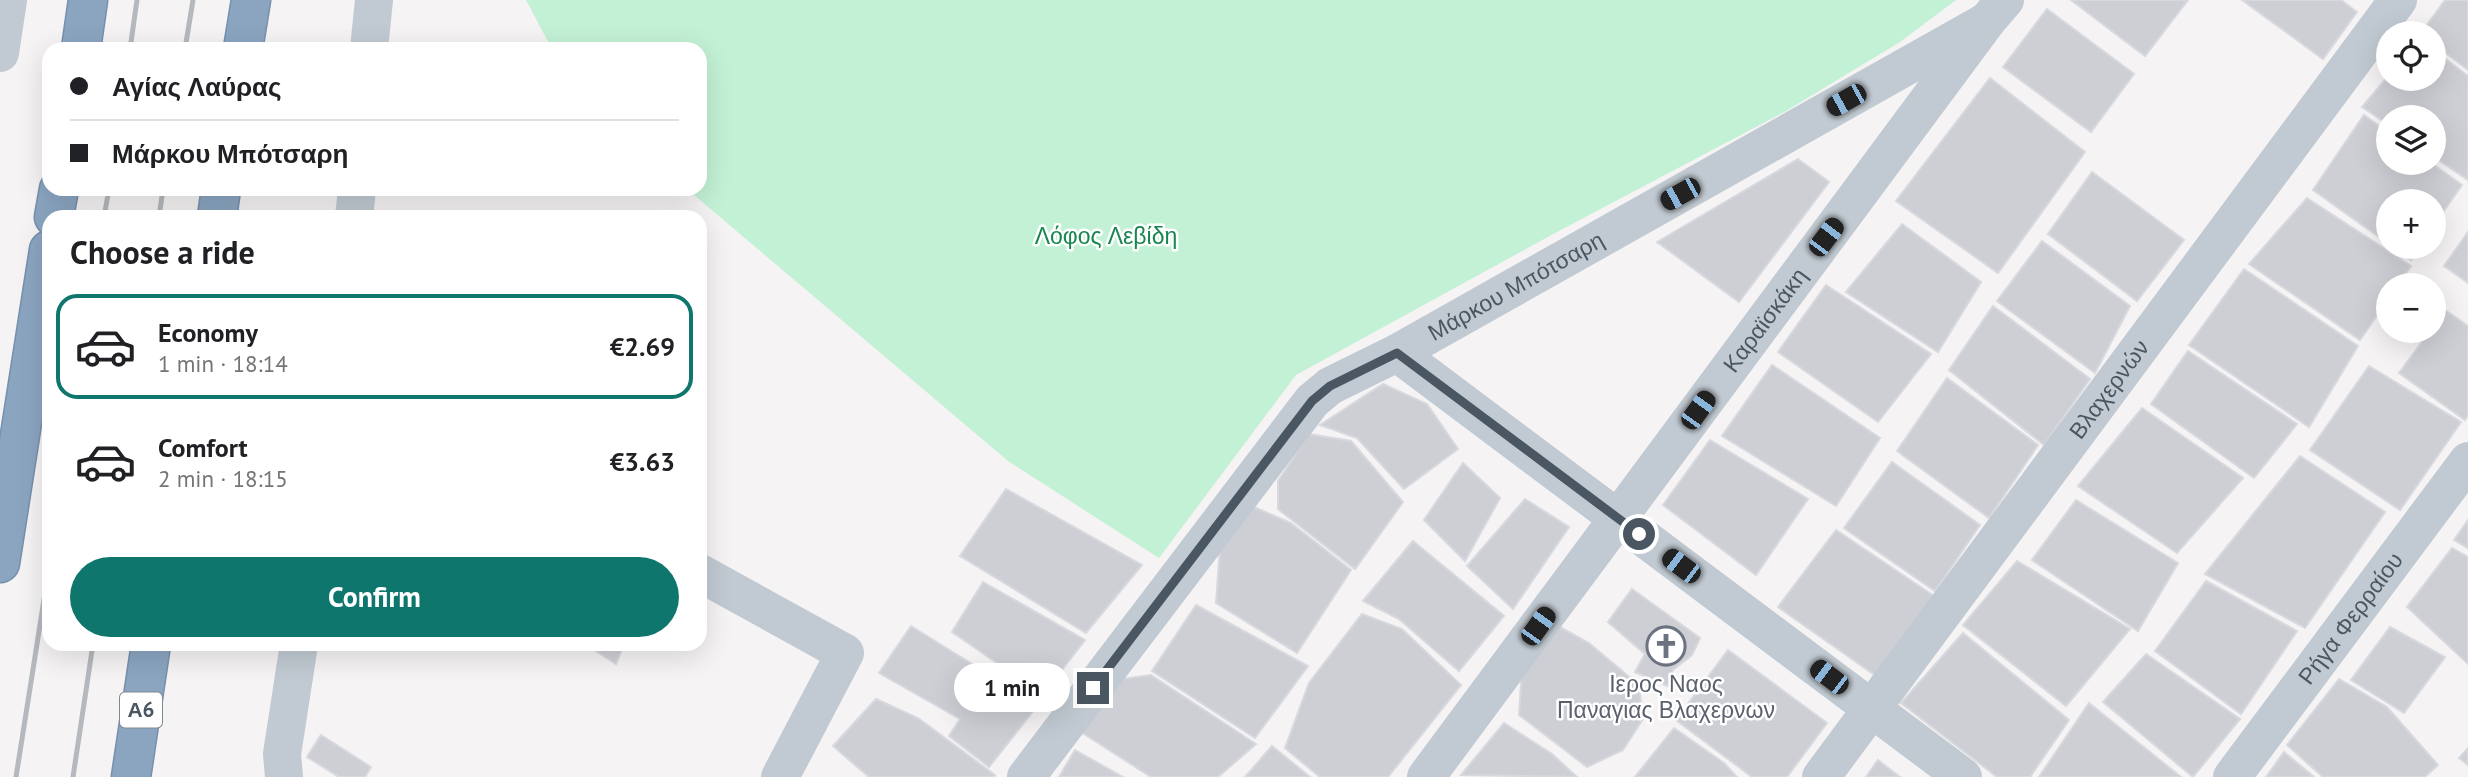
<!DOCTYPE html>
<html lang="en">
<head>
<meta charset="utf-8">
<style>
	body { margin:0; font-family:"PT Sans",sans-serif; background:#f6f6f6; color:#202124; height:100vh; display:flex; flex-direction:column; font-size:26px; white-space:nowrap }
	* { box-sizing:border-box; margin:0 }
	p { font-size:23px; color:#757577 }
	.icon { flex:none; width:38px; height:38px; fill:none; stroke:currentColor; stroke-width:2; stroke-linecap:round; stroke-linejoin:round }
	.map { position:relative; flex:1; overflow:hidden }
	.sheet { position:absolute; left:42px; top:210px; width:665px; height:441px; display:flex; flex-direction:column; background:#fff; border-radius:21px; box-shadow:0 7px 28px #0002 }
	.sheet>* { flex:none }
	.hud { position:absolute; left:42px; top:42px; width:665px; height:154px; border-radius:21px; box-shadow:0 7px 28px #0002; display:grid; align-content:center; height:154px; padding:0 28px; background:#fff }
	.buttons { position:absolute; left:2376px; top:21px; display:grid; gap:14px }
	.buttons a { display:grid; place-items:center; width:70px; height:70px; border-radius:50%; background:#fff; box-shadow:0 7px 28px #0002; font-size:35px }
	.end { position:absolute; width:32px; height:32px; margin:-16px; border:9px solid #4a5661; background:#fff; box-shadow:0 0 0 4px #fff }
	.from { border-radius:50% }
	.bubble { position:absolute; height:49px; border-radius:24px; background:#fff; box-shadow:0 7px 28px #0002; font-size:23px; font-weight:800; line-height:49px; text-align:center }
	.car { position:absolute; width:21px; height:42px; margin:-21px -10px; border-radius:9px; box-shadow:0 0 5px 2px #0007; background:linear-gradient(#222 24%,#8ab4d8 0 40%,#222 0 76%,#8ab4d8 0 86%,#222 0) }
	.hud b { display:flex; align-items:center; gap:24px; height:66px; font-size:26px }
	.hud b+b { border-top:2px solid #e0e0e0 }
	.hud i { width:18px; height:18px; background:#202124 }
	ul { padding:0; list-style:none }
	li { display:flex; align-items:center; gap:21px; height:105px; margin:0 14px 10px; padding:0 14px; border:4px solid transparent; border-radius:21px }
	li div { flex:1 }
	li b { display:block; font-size:26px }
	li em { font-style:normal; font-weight:800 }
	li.selected { border-color:#0f766e }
	li>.icon { width:63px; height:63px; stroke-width:1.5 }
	h2 { padding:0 28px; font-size:32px; line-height:84px }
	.button { display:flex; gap:14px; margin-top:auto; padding:14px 28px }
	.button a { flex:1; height:80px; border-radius:42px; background:#0f766e; color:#fff; font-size:28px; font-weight:800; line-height:80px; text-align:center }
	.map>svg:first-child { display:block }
	.green { fill:#c3f1d5 }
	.building { fill:#cdcfd5; stroke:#d7d9de; stroke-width:2 }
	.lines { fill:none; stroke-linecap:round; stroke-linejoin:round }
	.highway-casing { stroke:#7690ad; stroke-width:41 }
	.minor { stroke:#c1cad2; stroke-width:38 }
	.highway { stroke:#8ba5c1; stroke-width:38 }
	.rail { stroke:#b5b8bd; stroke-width:5 }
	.route { stroke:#4a5661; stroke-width:9 }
	.labels { text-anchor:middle; stroke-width:5; stroke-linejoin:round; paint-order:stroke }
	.shield { fill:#fff; stroke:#808990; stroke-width:2 }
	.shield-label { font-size:21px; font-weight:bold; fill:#4a5661 }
	.park-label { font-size:23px; fill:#17864f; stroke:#fff }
	.street-label { font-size:23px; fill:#4a5661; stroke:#fff }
	.worship-label { font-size:23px; fill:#5b616d; stroke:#fff }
</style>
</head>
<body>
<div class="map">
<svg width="2468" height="777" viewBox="0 0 2468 777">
	<rect width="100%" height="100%" fill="#f5f3f3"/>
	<path class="green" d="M 526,0 L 1956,0 L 1900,42 L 1786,111 L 1555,233 L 1296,375 L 1159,558 L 1008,461 L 687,189 L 700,189 L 700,49 L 552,49 Z"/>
	<g class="building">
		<path d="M 2071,0 L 2188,0 L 2145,56 Z"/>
		<path d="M 2242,0 L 2341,0 L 2357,12 L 2323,59 Z"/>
		<path d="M 2445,0 L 2468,0 L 2468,70 L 2434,44 L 2434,33 L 2421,33 Z"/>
		<path d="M 2047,9 L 2134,74 L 2091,132 L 2003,67 Z"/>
		<path d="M 2434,50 L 2468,76 L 2468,180 L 2434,157 L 2434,117 L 2389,117 L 2389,125 L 2362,107 L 2389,75 L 2389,79 L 2434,79 Z"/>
		<path d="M 1990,78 L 2085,152 L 1998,273 L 1896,201 Z"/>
		<path d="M 2364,115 L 2389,133 L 2389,163 L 2431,163 L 2462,185 L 2434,225 L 2434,201 L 2389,201 L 2389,244 L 2313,190 Z"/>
		<path d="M 1798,159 L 1829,182 L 1739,302 L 1657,242 Z"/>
		<path d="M 2092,172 L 2184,240 L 2137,301 L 2048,234 Z"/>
		<path d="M 2307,198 L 2411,266 L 2398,285 L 2389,285 L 2389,298 L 2360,340 L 2249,264 Z"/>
		<path d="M 1902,224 L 1981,282 L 1938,352 L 1846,292 Z"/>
		<path d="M 2468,232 L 2468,283 L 2444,266 Z"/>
		<path d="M 2042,241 L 2130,306 L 2095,373 L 1997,301 Z"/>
		<path d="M 2393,247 L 2420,247 L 2411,260 Z"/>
		<path d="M 2244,269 L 2358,346 L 2309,427 L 2189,345 Z"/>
		<path d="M 1826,285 L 1931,354 L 1878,422 L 1778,352 Z"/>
		<path d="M 1993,306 L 2090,379 L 2044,445 L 1949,370 Z"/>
		<path d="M 2445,310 L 2468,326 L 2468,415 L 2465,420 L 2399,373 L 2430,331 L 2434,331 L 2434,325 Z"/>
		<path d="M 2188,351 L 2297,424 L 2254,478 L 2151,404 Z"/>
		<path d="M 1772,365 L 1880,438 L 1836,506 L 1722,436 Z"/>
		<path d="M 2369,366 L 2461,422 L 2400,510 L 2310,450 Z"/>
		<path d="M 1947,378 L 2038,445 L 1989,518 L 1897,451 Z"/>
		<path d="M 1383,384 L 1427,404 L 1458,449 L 1404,489 L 1357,438 L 1320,425 Z"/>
		<path d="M 2142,408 L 2243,478 L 2177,553 L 2078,486 Z"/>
		<path d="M 1309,434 L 1351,441 L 1403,502 L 1355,569 L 1278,509 L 1278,481 Z"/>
		<path d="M 1710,440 L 1808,499 L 1756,575 L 1663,505 Z"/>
		<path d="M 2300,456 L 2385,512 L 2305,628 L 2205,574 Z"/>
		<path d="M 1892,462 L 1980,525 L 1935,591 L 1844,528 Z"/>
		<path d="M 1463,463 L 1500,498 L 1465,561 L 1424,520 Z"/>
		<path d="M 1006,489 L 1142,565 L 1086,633 L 960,556 Z"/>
		<path d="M 1525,499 L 1569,527 L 1513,609 L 1467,566 Z"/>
		<path d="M 2076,500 L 2178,563 L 2138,631 L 2032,560 Z"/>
		<path d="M 1254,507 L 1291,523 L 1351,570 L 1297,653 L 1216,603 L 1220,548 Z"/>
		<path d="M 2468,520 L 2468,548 L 2454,540 Z"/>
		<path d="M 1836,530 L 1934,596 L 1879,678 L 1778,607 Z"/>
		<path d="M 1413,541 L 1504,616 L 1459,671 L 1399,619 L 1363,601 Z"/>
		<path d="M 2452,548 L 2468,557 L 2468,664 L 2407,607 Z"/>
		<path d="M 2017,561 L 2130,629 L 2066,706 L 1963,625 Z"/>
		<path d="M 2206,581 L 2297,631 L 2241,714 L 2155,651 Z"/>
		<path d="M 983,582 L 1085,640 L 1038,701 L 998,676 L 1004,668 L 952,632 Z"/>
		<path d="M 1632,589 L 1700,638 L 1692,655 L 1673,670 L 1670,687 L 1635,672 L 1645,654 L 1608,622 Z"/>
		<path d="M 1196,605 L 1308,666 L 1255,738 L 1152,671 Z"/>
		<path d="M 1362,614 L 1402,629 L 1461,685 L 1388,777 L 1320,777 L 1285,748 L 1309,683 Z"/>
		<path d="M 911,626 L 1038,705 L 989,767 L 949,736 L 960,719 L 879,673 Z"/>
		<path d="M 1558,626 L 1589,643 L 1639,685 L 1643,719 L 1623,750 L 1587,767 L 1519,715 L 1522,669 Z"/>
		<path d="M 2390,627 L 2445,657 L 2404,713 L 2351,680 Z"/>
		<path d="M 1963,633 L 2069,720 L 2030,777 L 1997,777 L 1901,703 Z"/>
		<path d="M 585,644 L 624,644 L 616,664 Z"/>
		<path d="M 1728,650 L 1827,723 L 1787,777 L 1752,777 L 1676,720 Z"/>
		<path d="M 2146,654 L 2240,719 L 2193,777 L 2103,702 Z"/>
		<path d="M 1151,675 L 1256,744 L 1218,777 L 1151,777 L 1081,732 L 1123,679 Z"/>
		<path d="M 2339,679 L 2387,707 L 2438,765 L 2425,777 L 2323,777 L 2287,745 Z"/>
		<path d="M 876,699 L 918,718 L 995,775 L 994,777 L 869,777 L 833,746 Z"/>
		<path d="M 2089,703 L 2181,777 L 2039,777 Z"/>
		<path d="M 1504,723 L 1552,754 L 1577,777 L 1461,775 Z"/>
		<path d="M 1674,728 L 1724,763 L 1737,777 L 1635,777 Z"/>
		<path d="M 321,735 L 371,767 L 365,777 L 339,777 L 307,757 Z"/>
		<path d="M 1272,746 L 1310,777 L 1245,777 Z"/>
		<path d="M 2468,748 L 2468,765 L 2459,758 Z"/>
		<path d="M 1075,750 L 1123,777 L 1059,777 Z"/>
		<path d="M 2284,752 L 2314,777 L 2266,777 Z"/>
		<path d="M 1878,760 L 1900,777 L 1866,777 Z"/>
	</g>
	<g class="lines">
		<g class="highway-casing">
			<g id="highway">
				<path d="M 81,49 L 88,0"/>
				<path d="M 243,49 L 251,0"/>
				<path d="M 54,217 L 59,189"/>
				<path d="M 217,217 L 221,189"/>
				<path d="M 0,563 L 49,250"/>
				<path d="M 131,777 L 151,644"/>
			</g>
		</g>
		<g class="minor">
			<path d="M 369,49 L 374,0"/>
			<path d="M 0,53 L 8,0"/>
			<path d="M 354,217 L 357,189"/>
			<path d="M 1397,353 L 1963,777"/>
			<path d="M 700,573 L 845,653 L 780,777"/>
			<path d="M 284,777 L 282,754 L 299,644"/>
			<path id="s1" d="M 1026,777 L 1312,401 L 1330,386 L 1397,353 L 1987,21"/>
			<path id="s2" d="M 1426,777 L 1987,21 L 2005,0"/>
			<path id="s3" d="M 1821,777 L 2398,0"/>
			<path id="s4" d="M 2232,777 L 2468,461"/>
		</g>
		<use href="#highway" class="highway"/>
		<g class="rail">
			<path d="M 130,49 L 137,0"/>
			<path d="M 185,49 L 193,0"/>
			<path d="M 104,217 L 109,189"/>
			<path d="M 159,217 L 163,189"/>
			<path d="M 16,777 L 49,568"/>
			<path d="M 73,777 L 93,644"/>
		</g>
	</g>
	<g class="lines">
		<path class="route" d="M 1093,688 L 1312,401 L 1330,386 L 1397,353 L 1639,534"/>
	</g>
	<defs>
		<g id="church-ring" transform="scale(2.0125)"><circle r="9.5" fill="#fff" stroke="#6b7280" stroke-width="1.5"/><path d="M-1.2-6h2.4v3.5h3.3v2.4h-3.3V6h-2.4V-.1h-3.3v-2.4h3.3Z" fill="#6b7280"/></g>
	</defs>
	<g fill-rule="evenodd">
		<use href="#church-ring" x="1666" y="646"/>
	</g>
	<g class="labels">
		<rect class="shield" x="120" y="692.5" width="42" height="35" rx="5"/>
		<g class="shield-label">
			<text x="141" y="717">Α6</text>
		</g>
		<g class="park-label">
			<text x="1106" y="244">Λόφος Λεβίδη</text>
		</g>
		<g class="street-label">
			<text dy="8" stroke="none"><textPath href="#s1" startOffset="707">Μάρκου Μπότσαρη</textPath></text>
			<text dy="8" stroke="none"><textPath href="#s2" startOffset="569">Καραϊσκάκη</textPath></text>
			<text dy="8" stroke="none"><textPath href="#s3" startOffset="483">Βλαχερνών</textPath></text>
			<text dy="8" stroke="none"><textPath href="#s4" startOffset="198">Ρήγα Φερραίου</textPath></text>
		</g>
		<g class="worship-label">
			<text x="1666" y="692">Ιερος Ναος<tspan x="1666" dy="26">Παναγιας Βλαχερνων</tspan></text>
		</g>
	</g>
</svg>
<div class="buttons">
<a><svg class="icon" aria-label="locate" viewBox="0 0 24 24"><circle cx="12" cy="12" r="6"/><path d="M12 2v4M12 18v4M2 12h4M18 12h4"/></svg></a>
<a><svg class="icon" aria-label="layers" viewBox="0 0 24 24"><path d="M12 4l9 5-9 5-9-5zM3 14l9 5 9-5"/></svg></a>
<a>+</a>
<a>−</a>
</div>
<i class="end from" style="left:1639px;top:534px"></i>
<i class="end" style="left:1093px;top:688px"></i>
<div class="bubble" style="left:954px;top:663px;width:116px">1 min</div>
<i class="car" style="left:1846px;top:100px;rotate:241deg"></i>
<i class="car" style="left:1680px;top:194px;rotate:241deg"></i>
<i class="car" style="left:1826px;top:237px;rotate:37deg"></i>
<i class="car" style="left:1698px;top:410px;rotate:36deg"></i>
<i class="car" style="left:1681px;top:566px;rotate:307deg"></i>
<i class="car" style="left:1538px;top:626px;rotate:36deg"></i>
<i class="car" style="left:1829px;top:677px;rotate:307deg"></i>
<div class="hud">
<b><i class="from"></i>Αγίας Λαύρας</b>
<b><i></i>Μάρκου Μπότσαρη</b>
</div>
<section class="sheet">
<h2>Choose a ride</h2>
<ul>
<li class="selected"><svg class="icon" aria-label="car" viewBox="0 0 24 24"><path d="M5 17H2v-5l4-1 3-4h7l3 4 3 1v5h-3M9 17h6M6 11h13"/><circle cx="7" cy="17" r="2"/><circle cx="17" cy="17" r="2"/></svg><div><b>Economy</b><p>1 min · 18:14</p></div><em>€2.69</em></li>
<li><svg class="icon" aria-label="car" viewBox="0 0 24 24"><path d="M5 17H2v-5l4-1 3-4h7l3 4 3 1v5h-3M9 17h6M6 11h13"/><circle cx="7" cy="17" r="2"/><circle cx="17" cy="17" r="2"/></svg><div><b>Comfort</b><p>2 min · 18:15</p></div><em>€3.63</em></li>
</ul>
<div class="button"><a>Confirm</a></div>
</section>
</div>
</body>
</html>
